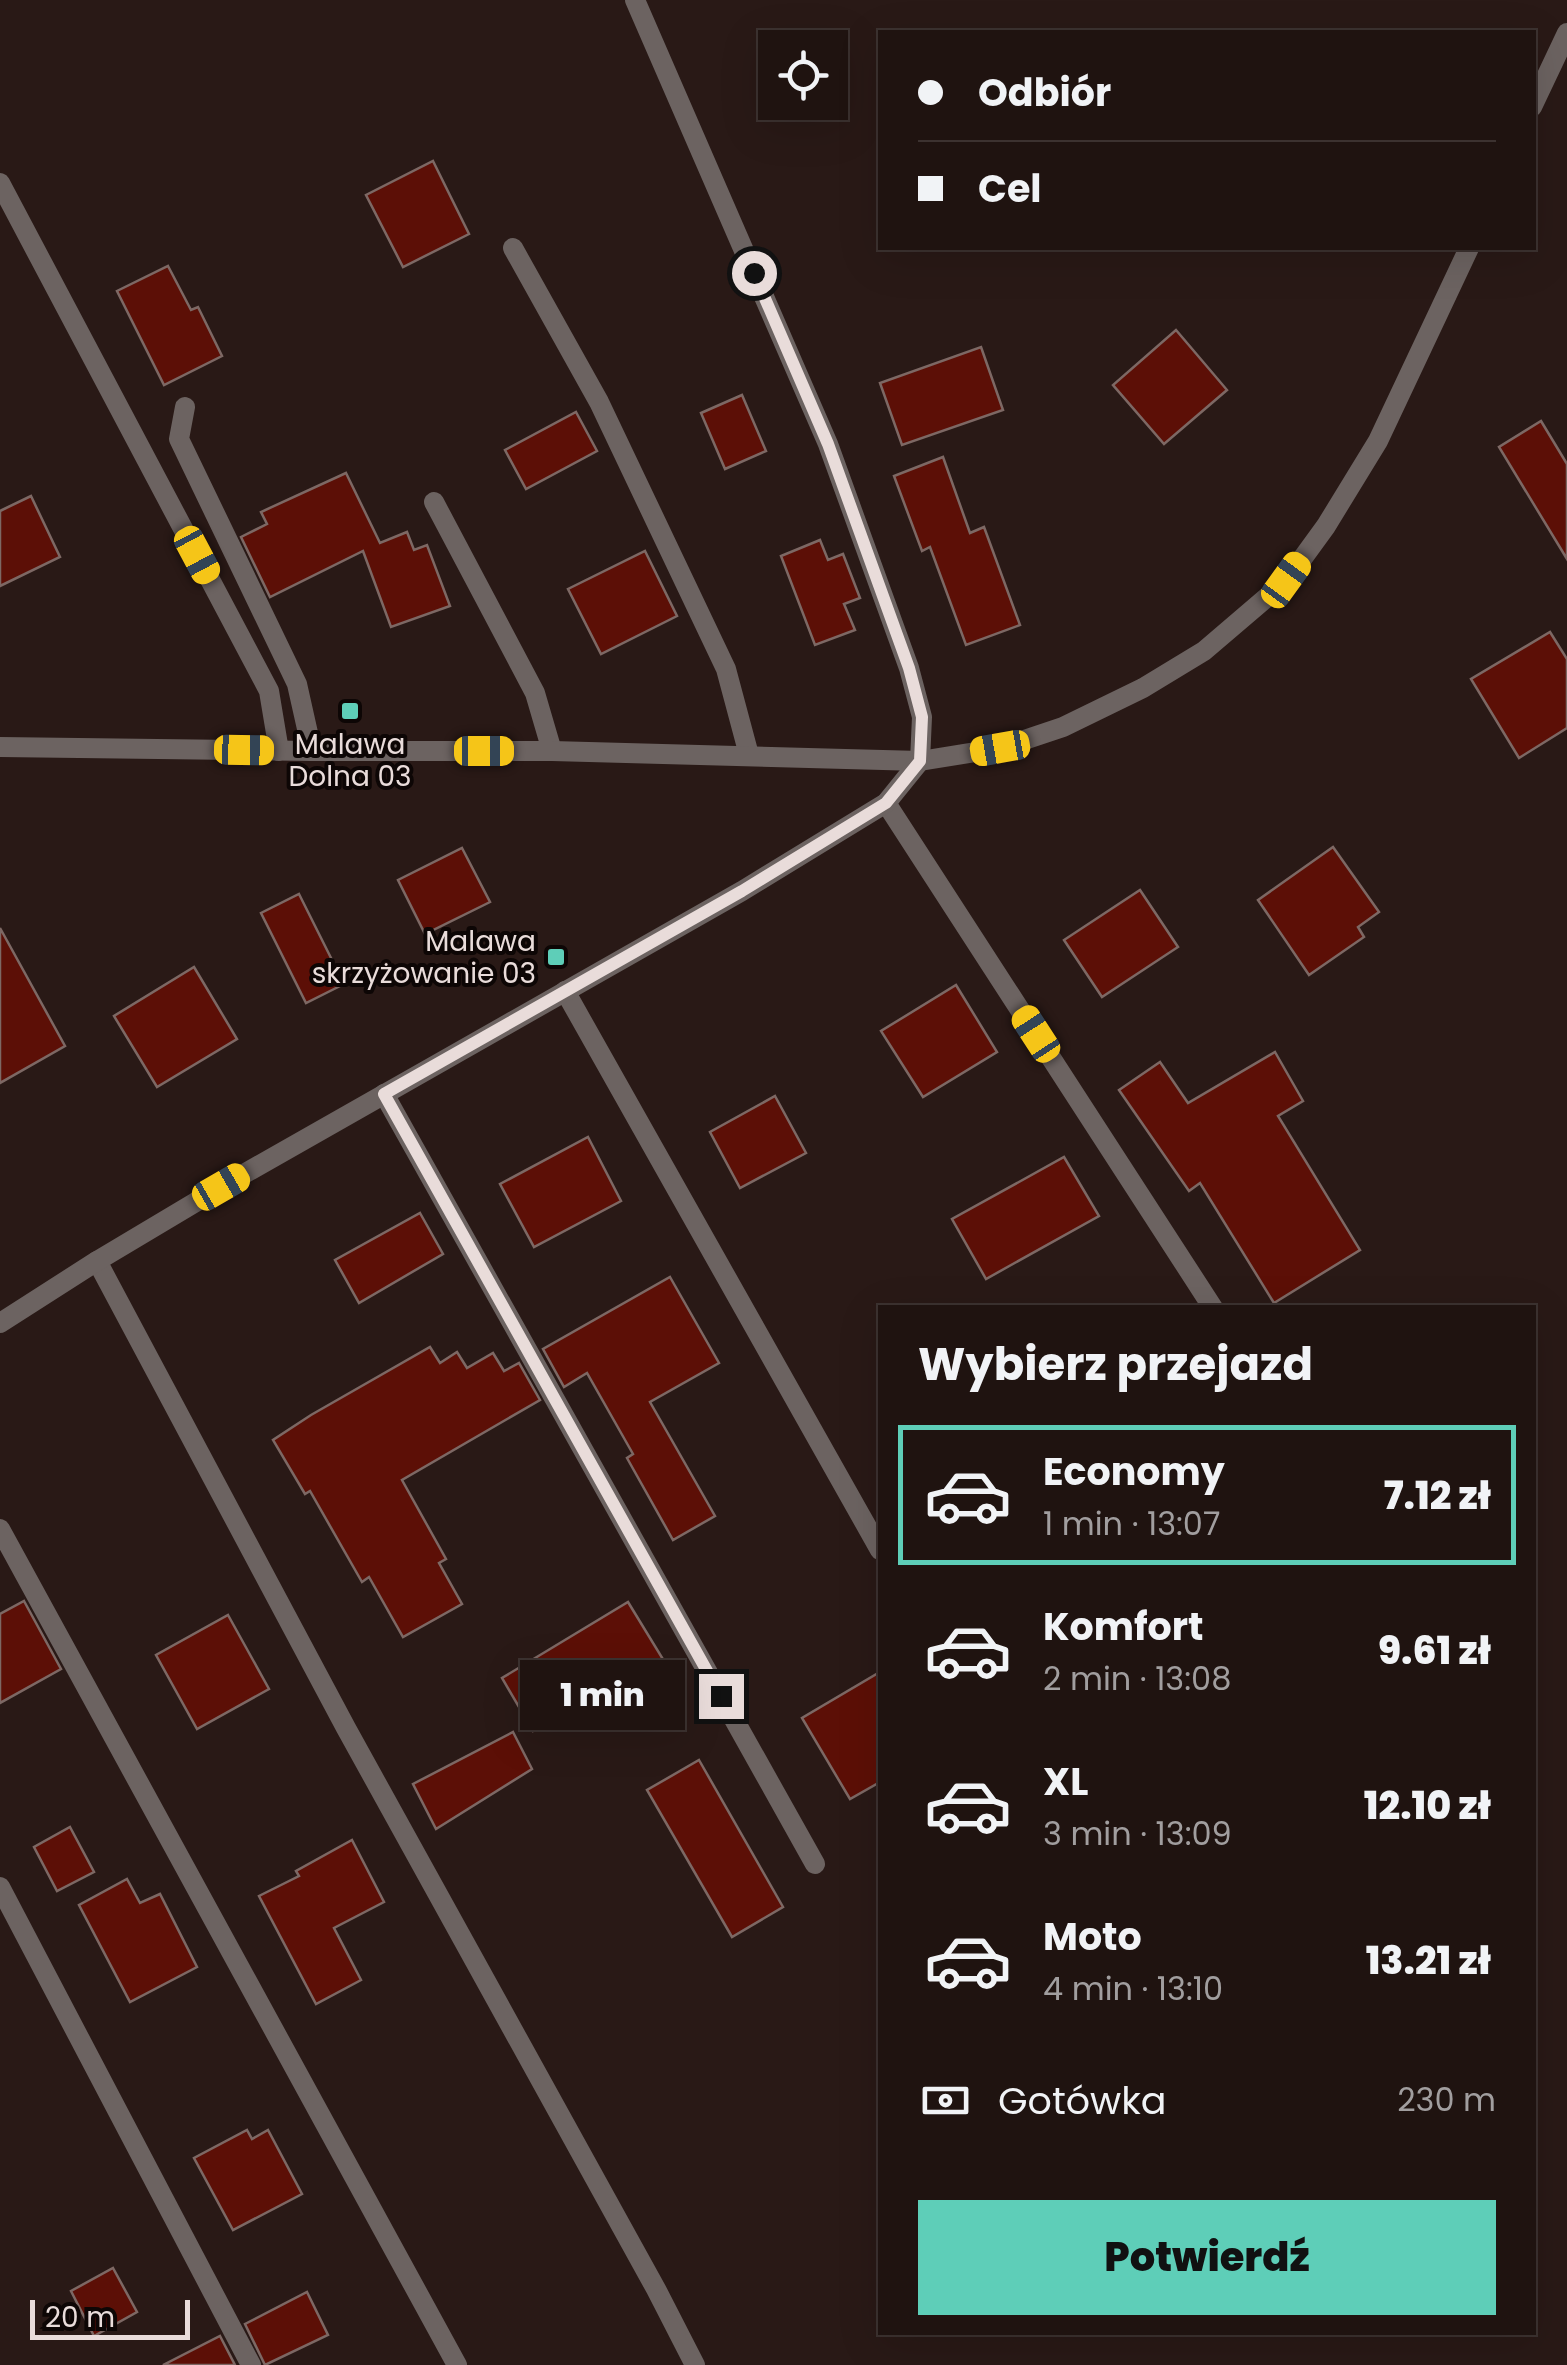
<!DOCTYPE html>
<html lang="pl">
<head>
<meta charset="utf-8">
<style>
	body { margin:0; font-family:Poppins,sans-serif; background:#271c19; color:#f1f3f6; height:100vh; display:flex; flex-direction:column; font-size:38px; white-space:nowrap }
	* { box-sizing:border-box; margin:0 }
	p { font-size:32px; color:#a19e9f }
	.icon { flex:none; width:55px; height:55px; fill:none; stroke:currentColor; stroke-width:2; stroke-linecap:round; stroke-linejoin:round }
	.map { position:relative; flex:1; overflow:hidden }
	.side { position:absolute; left:878px; top:1305px; width:658px; height:1030px; display:flex; flex-direction:column; background:#1f1310; border-radius:0px; box-shadow:0 10px 40px #0002,0 0 0 2px #3c3230 }
	.side>* { flex:none }
	.hud { position:absolute; left:878px; top:30px; width:658px; height:220px; border-radius:0px; box-shadow:0 10px 40px #0002,0 0 0 2px #3c3230; display:grid; align-content:center; height:220px; padding:0 40px; background:#1f1310 }
	.fabs { position:absolute; left:758px; top:30px; display:grid; gap:20px }
	.fabs a { display:grid; place-items:center; width:90px; height:90px; border-radius:0px; background:#1f1310; box-shadow:0 10px 40px #0002,0 0 0 2px #3c3230; font-size:50px }
	.scale { position:absolute; left:30px; bottom:25px; width:160px; box-sizing:border-box; padding-left:10px; border:5px solid #e9dcda; border-top:0; font-size:28px; line-height:35px; white-space:nowrap; color:#e9dcda; -webkit-text-stroke:8px #0d0605; paint-order:stroke }
	.end { position:absolute; width:45px; height:45px; margin:-22px; border:12px solid #e9dcda; background:#111; box-shadow:0 0 0 5px #111 }
	.from { border-radius:50% }
	.bubble { position:absolute; height:70px; border-radius:0px; background:#1f1310; box-shadow:0 10px 40px #0002,0 0 0 2px #3c3230; font-size:32px; font-weight:800; line-height:70px; text-align:center }
	.car { position:absolute; width:30px; height:60px; margin:-30px -15px; border-radius:12px; box-shadow:0 0 8px 2px #0007; background:linear-gradient(#f5c518 24%,#345 0 40%,#f5c518 0 76%,#345 0 86%,#f5c518 0) }
	.hud b { display:flex; align-items:center; gap:35px; height:95px; font-size:38px }
	.hud b+b { border-top:2px solid #3c3230 }
	.hud i { width:25px; height:25px; background:#f1f3f6 }
	ul { padding:0; list-style:none }
	li { display:flex; align-items:center; gap:30px; height:140px; margin:0 20px 15px; padding:0 20px; border:5px solid transparent; border-radius:0px }
	li div { flex:1 }
	li b { display:block; font-size:38px }
	li em { font-style:normal; font-weight:800 }
	li.active { border-color:#5eceb8 }
	li>.icon { width:90px; height:90px; stroke-width:1.5 }
	h2 { padding:0 40px; font-size:45px; line-height:120px }
	.pay { display:flex; align-items:center; gap:25px; height:110px; padding:0 40px; font-size:38px }
	.pay p { margin-inline-start:auto }
	.primary-button { display:flex; gap:20px; margin-top:auto; padding:20px 40px }
	.primary-button a { flex:1; height:115px; border-radius:0px; background:#5eceb8; color:#111; font-size:40px; font-weight:800; line-height:115px; text-align:center }
	.map>svg:first-child { display:block }
	.building { fill:#5c0f06; stroke:#7d6864; stroke-width:2.5 }
	.lines { fill:none; stroke-linecap:round; stroke-linejoin:round }
	.service { stroke:#6c6361; stroke-width:20 }
	.minor { stroke:#6c6361; stroke-width:20 }
	.tertiary { stroke:#6c6361; stroke-width:20 }
	.route { stroke:#e9dcda; stroke-width:12 }
	.poi-dot { fill:#5eceb8; stroke:#0d0605; stroke-width:4 }
	.labels { text-anchor:middle; stroke-width:8; stroke-linejoin:round; paint-order:stroke }
	.poi-label { font-size:28px; fill:#e9dcda; stroke:#0d0605 }
</style>
</head>
<body>
<div class="map">
<svg width="1567" height="2365" viewBox="0 0 1567 2365">
	<rect width="100%" height="100%" fill="#291916"/>
	<g class="building">
		<path d="M 433,161 L 469,234 L 403,267 L 366,195 Z"/>
		<path d="M 168,266 L 191,310 L 198,307 L 222,356 L 164,385 L 117,291 Z"/>
		<path d="M 1176,330 L 1227,390 L 1164,444 L 1113,385 Z"/>
		<path d="M 981,347 L 1003,410 L 902,445 L 880,383 Z"/>
		<path d="M 742,395 L 766,451 L 725,469 L 701,413 Z"/>
		<path d="M 576,412 L 597,451 L 526,489 L 505,450 Z"/>
		<path d="M 1541,421 L 1567,464 L 1567,559 L 1499,447 Z"/>
		<path d="M 943,457 L 970,533 L 984,527 L 1020,625 L 966,645 L 930,547 L 922,551 L 894,476 Z"/>
		<path d="M 346,473 L 380,543 L 407,532 L 414,550 L 427,545 L 450,606 L 391,627 L 363,551 L 270,597 L 241,537 L 267,524 L 261,512 Z"/>
		<path d="M 31,496 L 60,557 L 0,586 L 0,511 Z"/>
		<path d="M 820,540 L 828,560 L 843,554 L 860,598 L 844,604 L 855,630 L 815,645 L 781,556 Z"/>
		<path d="M 645,551 L 677,616 L 601,654 L 568,589 Z"/>
		<path d="M 1550,632 L 1567,659 L 1567,728 L 1519,758 L 1471,679 Z"/>
		<path d="M 1333,847 L 1379,912 L 1358,927 L 1364,937 L 1309,975 L 1258,900 Z"/>
		<path d="M 462,848 L 490,902 L 425,934 L 398,880 Z"/>
		<path d="M 1140,890 L 1178,947 L 1102,997 L 1064,940 Z"/>
		<path d="M 299,894 L 344,984 L 306,1003 L 261,913 Z"/>
		<path d="M 0,928 L 65,1046 L 0,1083 Z"/>
		<path d="M 194,967 L 237,1039 L 157,1087 L 114,1016 Z"/>
		<path d="M 956,985 L 997,1052 L 923,1097 L 881,1031 Z"/>
		<path d="M 1275,1052 L 1303,1101 L 1278,1116 L 1360,1250 L 1274,1303 L 1200,1183 L 1189,1191 L 1119,1090 L 1160,1062 L 1188,1103 Z"/>
		<path d="M 775,1096 L 806,1153 L 740,1188 L 710,1132 Z"/>
		<path d="M 588,1137 L 621,1201 L 534,1247 L 500,1184 Z"/>
		<path d="M 1064,1157 L 1099,1216 L 986,1279 L 952,1219 Z"/>
		<path d="M 420,1213 L 443,1254 L 359,1303 L 335,1260 Z"/>
		<path d="M 670,1277 L 719,1363 L 650,1402 L 715,1516 L 673,1540 L 627,1458 L 633,1454 L 587,1373 L 564,1387 L 543,1349 Z"/>
		<path d="M 430,1347 L 440,1363 L 457,1352 L 467,1368 L 493,1353 L 504,1371 L 519,1363 L 540,1400 L 402,1480 L 446,1559 L 439,1563 L 462,1604 L 403,1637 L 369,1577 L 362,1582 L 310,1491 L 305,1494 L 273,1440 L 311,1415 Z"/>
		<path d="M 24,1601 L 61,1669 L 0,1703 L 0,1614 Z"/>
		<path d="M 628,1602 L 672,1674 L 647,1689 L 651,1696 L 609,1722 L 590,1690 L 533,1731 L 502,1678 Z"/>
		<path d="M 228,1615 L 269,1689 L 197,1729 L 156,1655 Z"/>
		<path d="M 880,1672 L 880,1782 L 850,1799 L 802,1718 Z"/>
		<path d="M 513,1732 L 532,1769 L 436,1829 L 413,1784 Z"/>
		<path d="M 699,1760 L 783,1907 L 732,1937 L 647,1790 Z"/>
		<path d="M 70,1827 L 94,1872 L 57,1891 L 34,1847 Z"/>
		<path d="M 352,1840 L 384,1902 L 334,1928 L 361,1980 L 316,2004 L 259,1896 L 299,1876 L 296,1871 Z"/>
		<path d="M 127,1879 L 140,1903 L 160,1894 L 197,1967 L 130,2002 L 79,1905 Z"/>
		<path d="M 247,2130 L 252,2139 L 268,2130 L 302,2194 L 233,2230 L 194,2158 Z"/>
		<path d="M 113,2268 L 137,2312 L 94,2336 L 71,2291 Z"/>
		<path d="M 307,2292 L 328,2335 L 265,2365 L 245,2324 Z"/>
		<path d="M 220,2336 L 235,2365 L 163,2365 Z"/>
	</g>
	<g class="lines">
		<g class="service">
			<path d="M 0,183 L 269,691 L 279,751"/>
			<path d="M 513,248 L 599,402 L 726,669 L 749,755"/>
			<path d="M 185,407 L 179,439 L 297,684 L 312,751"/>
			<path d="M 434,502 L 535,693 L 552,751"/>
			<path d="M 886,803 L 1213,1308"/>
			<path d="M 565,991 L 880,1550"/>
			<path d="M 384,1094 L 815,1864"/>
			<path d="M 97,1261 L 346,1728 L 656,2289 L 695,2365"/>
			<path d="M 0,1529 L 457,2365"/>
			<path d="M 0,1887 L 251,2365"/>
		</g>
		<path class="minor" d="M 635,0 L 828,444 L 909,668 L 922,717 L 920,761"/>
		<g class="tertiary">
			<path d="M 1532,107 L 1567,33"/>
			<path d="M 0,747 L 312,751 L 552,751 L 920,761 L 1000,748 L 1063,727 L 1143,688 L 1204,651 L 1286,581 L 1326,526 L 1378,441 L 1469,248"/>
			<path d="M 0,1323 L 97,1261 L 221,1187 L 742,891 L 886,803 L 920,761"/>
		</g>
	</g>
	<g class="lines">
		<path class="route" d="M 721,1696 L 384,1094 L 742,891 L 886,803 L 920,761 L 922,717 L 909,668 L 828,444 L 754,273"/>
	</g>
	<g class="poi-dot">
		<rect x="340" y="701" width="20" height="20" rx="5"/>
		<rect x="546" y="947" width="20" height="20" rx="5"/>
	</g>
	<g class="labels">
		<g class="poi-label">
			<text x="350" y="754">Malawa<tspan x="350" dy="32">Dolna 03</tspan></text>
			<text x="536" y="951" text-anchor="end">Malawa<tspan x="536" dy="32">skrzyżowanie 03</tspan></text>
		</g>
	</g>
</svg>
<div class="fabs">
<a><svg class="icon" aria-label="locate" viewBox="0 0 24 24"><circle cx="12" cy="12" r="6"/><path d="M12 2v4M12 18v4M2 12h4M18 12h4"/></svg></a>
</div>
<div class="scale">20 m</div>
<i class="end from" style="left:754px;top:273px"></i>
<i class="end" style="left:721px;top:1696px"></i>
<div class="bubble" style="left:520px;top:1660px;width:165px">1 min</div>
<i class="car" style="left:197px;top:555px;rotate:152deg"></i>
<i class="car" style="left:1286px;top:580px;rotate:36deg"></i>
<i class="car" style="left:1000px;top:748px;rotate:260deg"></i>
<i class="car" style="left:244px;top:750px;rotate:91deg"></i>
<i class="car" style="left:484px;top:751px;rotate:90deg"></i>
<i class="car" style="left:1036px;top:1034px;rotate:327deg"></i>
<i class="car" style="left:221px;top:1187px;rotate:60deg"></i>
<div class="hud">
<b><i class="from"></i>Odbiór</b>
<b><i></i>Cel</b>
</div>
<section class="side">
<h2>Wybierz przejazd</h2>
<ul>
<li class="active"><svg class="icon" aria-label="car" viewBox="0 0 24 24"><path d="M5 17H2v-5l4-1 3-4h7l3 4 3 1v5h-3M9 17h6M6 11h13"/><circle cx="7" cy="17" r="2"/><circle cx="17" cy="17" r="2"/></svg><div><b>Economy</b><p>1 min · 13:07</p></div><em>7.12 zł</em></li>
<li><svg class="icon" aria-label="car" viewBox="0 0 24 24"><path d="M5 17H2v-5l4-1 3-4h7l3 4 3 1v5h-3M9 17h6M6 11h13"/><circle cx="7" cy="17" r="2"/><circle cx="17" cy="17" r="2"/></svg><div><b>Komfort</b><p>2 min · 13:08</p></div><em>9.61 zł</em></li>
<li><svg class="icon" aria-label="car" viewBox="0 0 24 24"><path d="M5 17H2v-5l4-1 3-4h7l3 4 3 1v5h-3M9 17h6M6 11h13"/><circle cx="7" cy="17" r="2"/><circle cx="17" cy="17" r="2"/></svg><div><b>XL</b><p>3 min · 13:09</p></div><em>12.10 zł</em></li>
<li><svg class="icon" aria-label="car" viewBox="0 0 24 24"><path d="M5 17H2v-5l4-1 3-4h7l3 4 3 1v5h-3M9 17h6M6 11h13"/><circle cx="7" cy="17" r="2"/><circle cx="17" cy="17" r="2"/></svg><div><b>Moto</b><p>4 min · 13:10</p></div><em>13.21 zł</em></li>
</ul>
<div class="pay"><svg class="icon" aria-label="cash" viewBox="0 0 24 24"><path d="M3 7h18v10H3z"/><circle cx="12" cy="12" r="2"/></svg>Gotówka<p>230 m</p></div>
<div class="primary-button"><a>Potwierdź</a></div>
</section>
</div>
</body>
</html>
